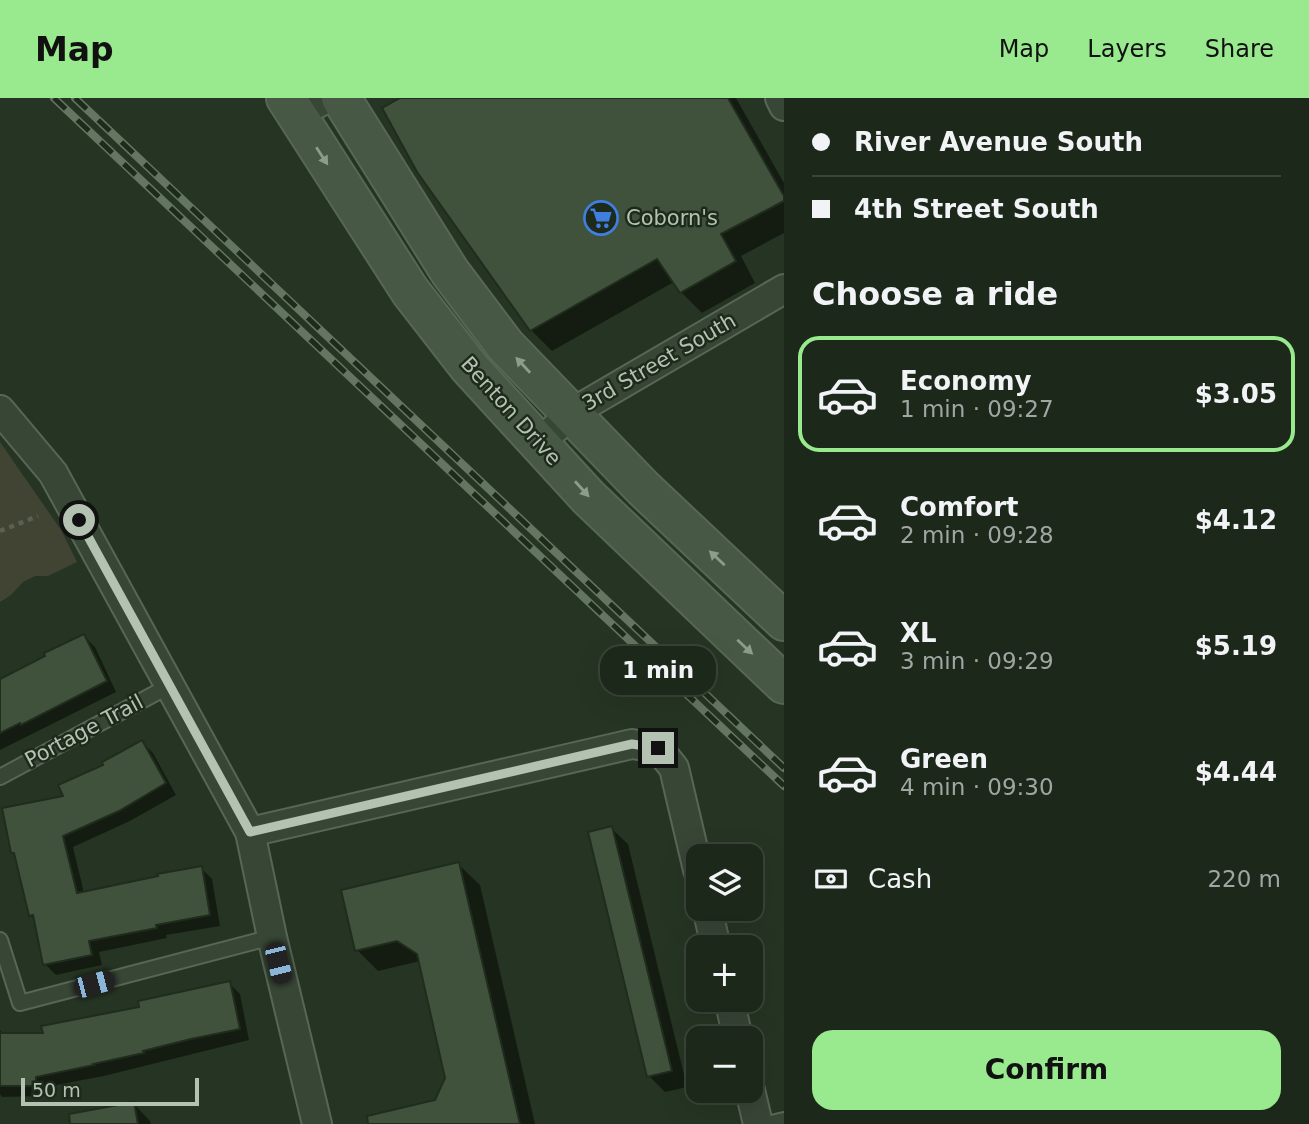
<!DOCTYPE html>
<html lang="en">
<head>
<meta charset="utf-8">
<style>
	body { margin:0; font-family:"DejaVu Sans",sans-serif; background:#253023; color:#f1f3f6; height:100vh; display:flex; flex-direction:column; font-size:26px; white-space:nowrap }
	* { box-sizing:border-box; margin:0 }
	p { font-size:23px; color:#a0a6a2 }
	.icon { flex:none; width:38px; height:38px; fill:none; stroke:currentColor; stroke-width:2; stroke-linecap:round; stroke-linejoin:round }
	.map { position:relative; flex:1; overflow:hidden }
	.panel { display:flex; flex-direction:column; background:#1c281a; width:525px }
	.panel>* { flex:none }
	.banner { display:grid; align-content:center; height:154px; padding:0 28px; background:#1c281a }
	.buttons { position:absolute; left:686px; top:746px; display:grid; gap:14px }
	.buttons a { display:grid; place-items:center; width:77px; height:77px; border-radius:14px; background:#1c281a; box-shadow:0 7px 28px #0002,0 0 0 2px #3a4439; font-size:35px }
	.scale { position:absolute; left:21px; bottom:18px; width:178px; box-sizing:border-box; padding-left:7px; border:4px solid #b3c2b1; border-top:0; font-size:19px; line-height:24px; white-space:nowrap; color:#b3c2b1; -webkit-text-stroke:5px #1e2a1b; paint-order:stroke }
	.end { position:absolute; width:32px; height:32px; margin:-16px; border:9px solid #b3c2b1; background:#111; box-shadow:0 0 0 4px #111 }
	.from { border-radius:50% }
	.bubble { position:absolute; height:49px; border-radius:21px; background:#1c281a; box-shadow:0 7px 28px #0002,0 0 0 2px #3a4439; font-size:23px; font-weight:800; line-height:49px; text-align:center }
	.car { position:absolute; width:21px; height:42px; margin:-21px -10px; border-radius:9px; box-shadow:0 0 5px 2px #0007; background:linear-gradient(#222 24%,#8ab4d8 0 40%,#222 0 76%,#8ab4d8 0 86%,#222 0) }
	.banner b { display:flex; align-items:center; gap:24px; height:66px; font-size:26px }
	.banner b+b { border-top:2px solid #3a4439 }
	.banner i { width:18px; height:18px; background:#f1f3f6 }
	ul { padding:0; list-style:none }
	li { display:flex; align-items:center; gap:21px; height:116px; margin:0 14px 10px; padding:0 14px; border:4px solid transparent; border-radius:21px }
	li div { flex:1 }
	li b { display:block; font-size:26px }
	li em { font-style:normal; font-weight:800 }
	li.on { border-color:#99e98e }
	li>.icon { width:63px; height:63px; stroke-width:1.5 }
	h2 { padding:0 28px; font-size:32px; line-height:84px }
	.pay { display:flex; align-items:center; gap:18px; height:77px; padding:0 28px; font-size:26px }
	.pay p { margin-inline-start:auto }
	.button { display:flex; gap:14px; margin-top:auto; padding:14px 28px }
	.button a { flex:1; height:80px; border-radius:21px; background:#99e98e; color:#111; font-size:28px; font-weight:800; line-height:80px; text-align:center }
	header { display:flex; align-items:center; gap:42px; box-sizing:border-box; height:98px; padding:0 35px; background:#99e98e; color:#111 }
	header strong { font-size:33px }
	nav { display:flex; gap:38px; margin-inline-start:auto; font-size:24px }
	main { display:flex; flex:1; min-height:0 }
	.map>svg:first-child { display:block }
	.green { fill:#424433 }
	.shadow { fill:#0007 }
	.building { fill:#40523c; stroke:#202c1d; stroke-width:2 }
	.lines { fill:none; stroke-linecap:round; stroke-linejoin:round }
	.lane-casing { stroke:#586656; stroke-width:18 }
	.street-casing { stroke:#586656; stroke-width:32 }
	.secondary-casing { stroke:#586656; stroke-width:42 }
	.path { stroke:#596150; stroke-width:4.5; stroke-dasharray:5 5; stroke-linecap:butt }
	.lane { stroke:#384636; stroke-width:14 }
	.street { stroke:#384636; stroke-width:28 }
	.secondary { stroke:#475845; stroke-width:38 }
	.rail-casing { stroke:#647561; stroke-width:8 }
	.rail { stroke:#1e2a1b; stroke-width:5; stroke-dasharray:16; stroke-linecap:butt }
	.oneway { fill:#8d9d8b }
	.route { stroke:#b3c2b1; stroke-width:9 }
	.labels { text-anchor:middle; stroke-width:5; stroke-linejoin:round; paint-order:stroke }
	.poi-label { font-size:21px; fill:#b3c2b1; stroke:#1e2a1b; text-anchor:start }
	.street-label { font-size:21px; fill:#b3c2b1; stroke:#1e2a1b }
</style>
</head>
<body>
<header>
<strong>Map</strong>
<nav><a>Map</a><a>Layers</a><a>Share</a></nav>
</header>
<main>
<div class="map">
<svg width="784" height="1026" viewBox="0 0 784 1026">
	<rect width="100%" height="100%" fill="#263523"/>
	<path class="green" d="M 0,344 L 61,432 L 77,464 L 48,478 L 35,478 L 23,484 L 11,497 L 0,504 Z"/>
	<g class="shadow">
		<path d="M 403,0 L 736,0 L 784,85 L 784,135 L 741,158 L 755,185 L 702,215 L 681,194 L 674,184 L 552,253 L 531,232 Z"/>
		<path d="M 84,538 L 95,549 L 116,594 L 0,652 L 0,581 Z"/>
		<path d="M 142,644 L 153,655 L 176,697 L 130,723 L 73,749 L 84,795 L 201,770 L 212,781 L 220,828 L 166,837 L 167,840 L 99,854 L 102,867 L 56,877 L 45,866 L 36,823 L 30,817 L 17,759 L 12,755 L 66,699 L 105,667 Z"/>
		<path d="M 611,730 L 628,746 L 687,989 L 665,994 L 649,978 Z"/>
		<path d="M 458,766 L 480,787 L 535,1026 L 398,1026 L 436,1004 L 447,980 L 420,863 L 378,873 L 357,852 Z"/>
		<path d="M 229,885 L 240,896 L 249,942 L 104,978 L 46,989 L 46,998 L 2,999 L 0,996 L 0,932 L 3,937 L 45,936 Z"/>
		<path d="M 134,1006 L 150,1023 L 151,1026 L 101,1026 Z"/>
	</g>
	<g class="building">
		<path d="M 400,0 L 728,0 L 784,98 L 784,103 L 721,136 L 736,163 L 680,195 L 657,161 L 530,233 L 417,74 L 382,10 Z"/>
		<path d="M 84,536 L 107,583 L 21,627 L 20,625 L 0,635 L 0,581 L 45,558 L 44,555 Z"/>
		<path d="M 142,642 L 166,685 L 119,713 L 63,738 L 77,795 L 158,778 L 157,776 L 202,768 L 210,817 L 156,827 L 157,830 L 89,843 L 92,857 L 43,867 L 33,817 L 29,818 L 14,755 L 11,755 L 2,710 L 63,698 L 58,687 L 103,667 L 102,664 Z"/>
		<path d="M 612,728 L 672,973 L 647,979 L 588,734 Z"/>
		<path d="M 459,764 L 520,1026 L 368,1026 L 367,1018 L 435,1002 L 445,980 L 417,856 L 397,843 L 355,853 L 341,792 Z"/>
		<path d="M 230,883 L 240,931 L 191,941 L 143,953 L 144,955 L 93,966 L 94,967 L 36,979 L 36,988 L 0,988 L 0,935 L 43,935 L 41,928 L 139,909 L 138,903 Z"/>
		<path d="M 134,1004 L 138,1026 L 70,1026 L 69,1016 Z"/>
	</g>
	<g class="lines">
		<g class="lane-casing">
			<g id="lane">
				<path d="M 0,679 L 169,588"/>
				<path d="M 0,842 L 20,905 L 272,839"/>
				<path d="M 767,1026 L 784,1022"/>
			</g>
		</g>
		<g class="street-casing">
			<g id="street">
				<path d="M 780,0 L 784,8"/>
				<path d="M 296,17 L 327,0"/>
				<path d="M 0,312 L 53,375 L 250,734 L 272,839 L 317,1026"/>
				<path d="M 540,345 L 570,316 L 784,191"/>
				<path d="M 250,734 L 632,646 L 658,650 L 674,670 L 698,772"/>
				<path d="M 707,810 L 716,849"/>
				<path d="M 729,901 L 738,940"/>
				<path d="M 750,992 L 758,1026"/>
			</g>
		</g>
		<g class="secondary-casing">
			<g id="secondary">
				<path d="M 286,0 L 410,193 L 469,269 L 588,399 L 784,586"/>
				<path d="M 341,0 L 450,174 L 505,247 L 643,390 L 784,523"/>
			</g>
		</g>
		<path class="path" d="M 0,433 L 38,418"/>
		<use href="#lane" class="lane"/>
		<use href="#street" class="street"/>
		<use href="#secondary" class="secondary"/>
		<g class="rail-casing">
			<g id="rail">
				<path d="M 54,0 L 784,688"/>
				<path d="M 75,0 L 784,670"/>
			</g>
		</g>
		<use href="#rail" class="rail"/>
	</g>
	<defs><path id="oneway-solid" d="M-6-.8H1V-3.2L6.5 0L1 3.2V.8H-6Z" transform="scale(1.75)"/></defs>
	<g class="oneway">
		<use href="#oneway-solid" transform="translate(322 58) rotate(57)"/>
		<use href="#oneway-solid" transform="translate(523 267) rotate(-133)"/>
		<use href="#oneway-solid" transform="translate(582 391) rotate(48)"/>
		<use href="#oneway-solid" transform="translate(717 460) rotate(-137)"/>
		<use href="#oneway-solid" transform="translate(745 549) rotate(43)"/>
	</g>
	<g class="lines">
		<path class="route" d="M 79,422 L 250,734 L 632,646 L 658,650"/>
	</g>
	<defs>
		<g id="supermarket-ring" transform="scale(1.75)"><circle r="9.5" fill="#1e2a1b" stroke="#3f7fe0" stroke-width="1.5"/><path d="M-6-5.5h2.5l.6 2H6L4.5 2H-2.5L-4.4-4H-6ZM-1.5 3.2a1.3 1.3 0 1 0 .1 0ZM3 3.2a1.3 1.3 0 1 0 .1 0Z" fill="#3f7fe0"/></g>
	</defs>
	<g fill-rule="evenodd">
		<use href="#supermarket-ring" x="601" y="120"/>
	</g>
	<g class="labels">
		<g class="poi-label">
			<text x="626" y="127">Coborn's</text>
		</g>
		<g class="street-label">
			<text transform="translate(659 264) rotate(-30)" y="7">3rd Street South</text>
			<text transform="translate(511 313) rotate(48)" y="7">Benton Drive</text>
			<text transform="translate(84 633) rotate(-28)" y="7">Portage Trail</text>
		</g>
	</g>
</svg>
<div class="buttons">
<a><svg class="icon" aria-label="layers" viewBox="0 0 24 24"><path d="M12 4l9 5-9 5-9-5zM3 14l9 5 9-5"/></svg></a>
<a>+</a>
<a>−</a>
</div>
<div class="scale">50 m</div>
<i class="end from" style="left:79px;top:422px"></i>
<i class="end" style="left:658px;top:650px"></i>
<div class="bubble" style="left:600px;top:548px;width:116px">1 min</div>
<i class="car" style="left:278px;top:865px;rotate:166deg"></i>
<i class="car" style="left:94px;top:886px;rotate:75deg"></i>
</div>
<section class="panel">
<div class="banner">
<b><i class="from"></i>River Avenue South</b>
<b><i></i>4th Street South</b>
</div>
<h2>Choose a ride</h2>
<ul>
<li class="on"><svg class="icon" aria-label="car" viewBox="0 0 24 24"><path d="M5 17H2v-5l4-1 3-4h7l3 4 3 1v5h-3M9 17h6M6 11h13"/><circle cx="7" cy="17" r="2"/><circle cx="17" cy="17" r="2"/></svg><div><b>Economy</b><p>1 min · 09:27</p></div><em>$3.05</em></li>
<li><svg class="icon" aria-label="car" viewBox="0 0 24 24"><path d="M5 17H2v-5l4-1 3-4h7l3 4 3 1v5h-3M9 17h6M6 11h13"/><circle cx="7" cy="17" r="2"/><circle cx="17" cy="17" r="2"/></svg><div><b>Comfort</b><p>2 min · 09:28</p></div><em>$4.12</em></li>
<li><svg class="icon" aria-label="car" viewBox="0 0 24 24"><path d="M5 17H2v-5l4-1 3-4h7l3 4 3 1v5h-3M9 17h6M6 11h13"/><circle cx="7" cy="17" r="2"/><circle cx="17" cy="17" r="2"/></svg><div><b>XL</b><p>3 min · 09:29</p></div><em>$5.19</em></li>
<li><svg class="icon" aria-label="car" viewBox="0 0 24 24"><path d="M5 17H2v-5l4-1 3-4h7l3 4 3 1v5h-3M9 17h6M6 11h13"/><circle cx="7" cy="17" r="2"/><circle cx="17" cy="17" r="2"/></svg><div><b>Green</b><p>4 min · 09:30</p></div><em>$4.44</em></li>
</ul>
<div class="pay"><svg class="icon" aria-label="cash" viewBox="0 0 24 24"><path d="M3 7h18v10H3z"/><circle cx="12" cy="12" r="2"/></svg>Cash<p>220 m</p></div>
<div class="button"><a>Confirm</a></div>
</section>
</main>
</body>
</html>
